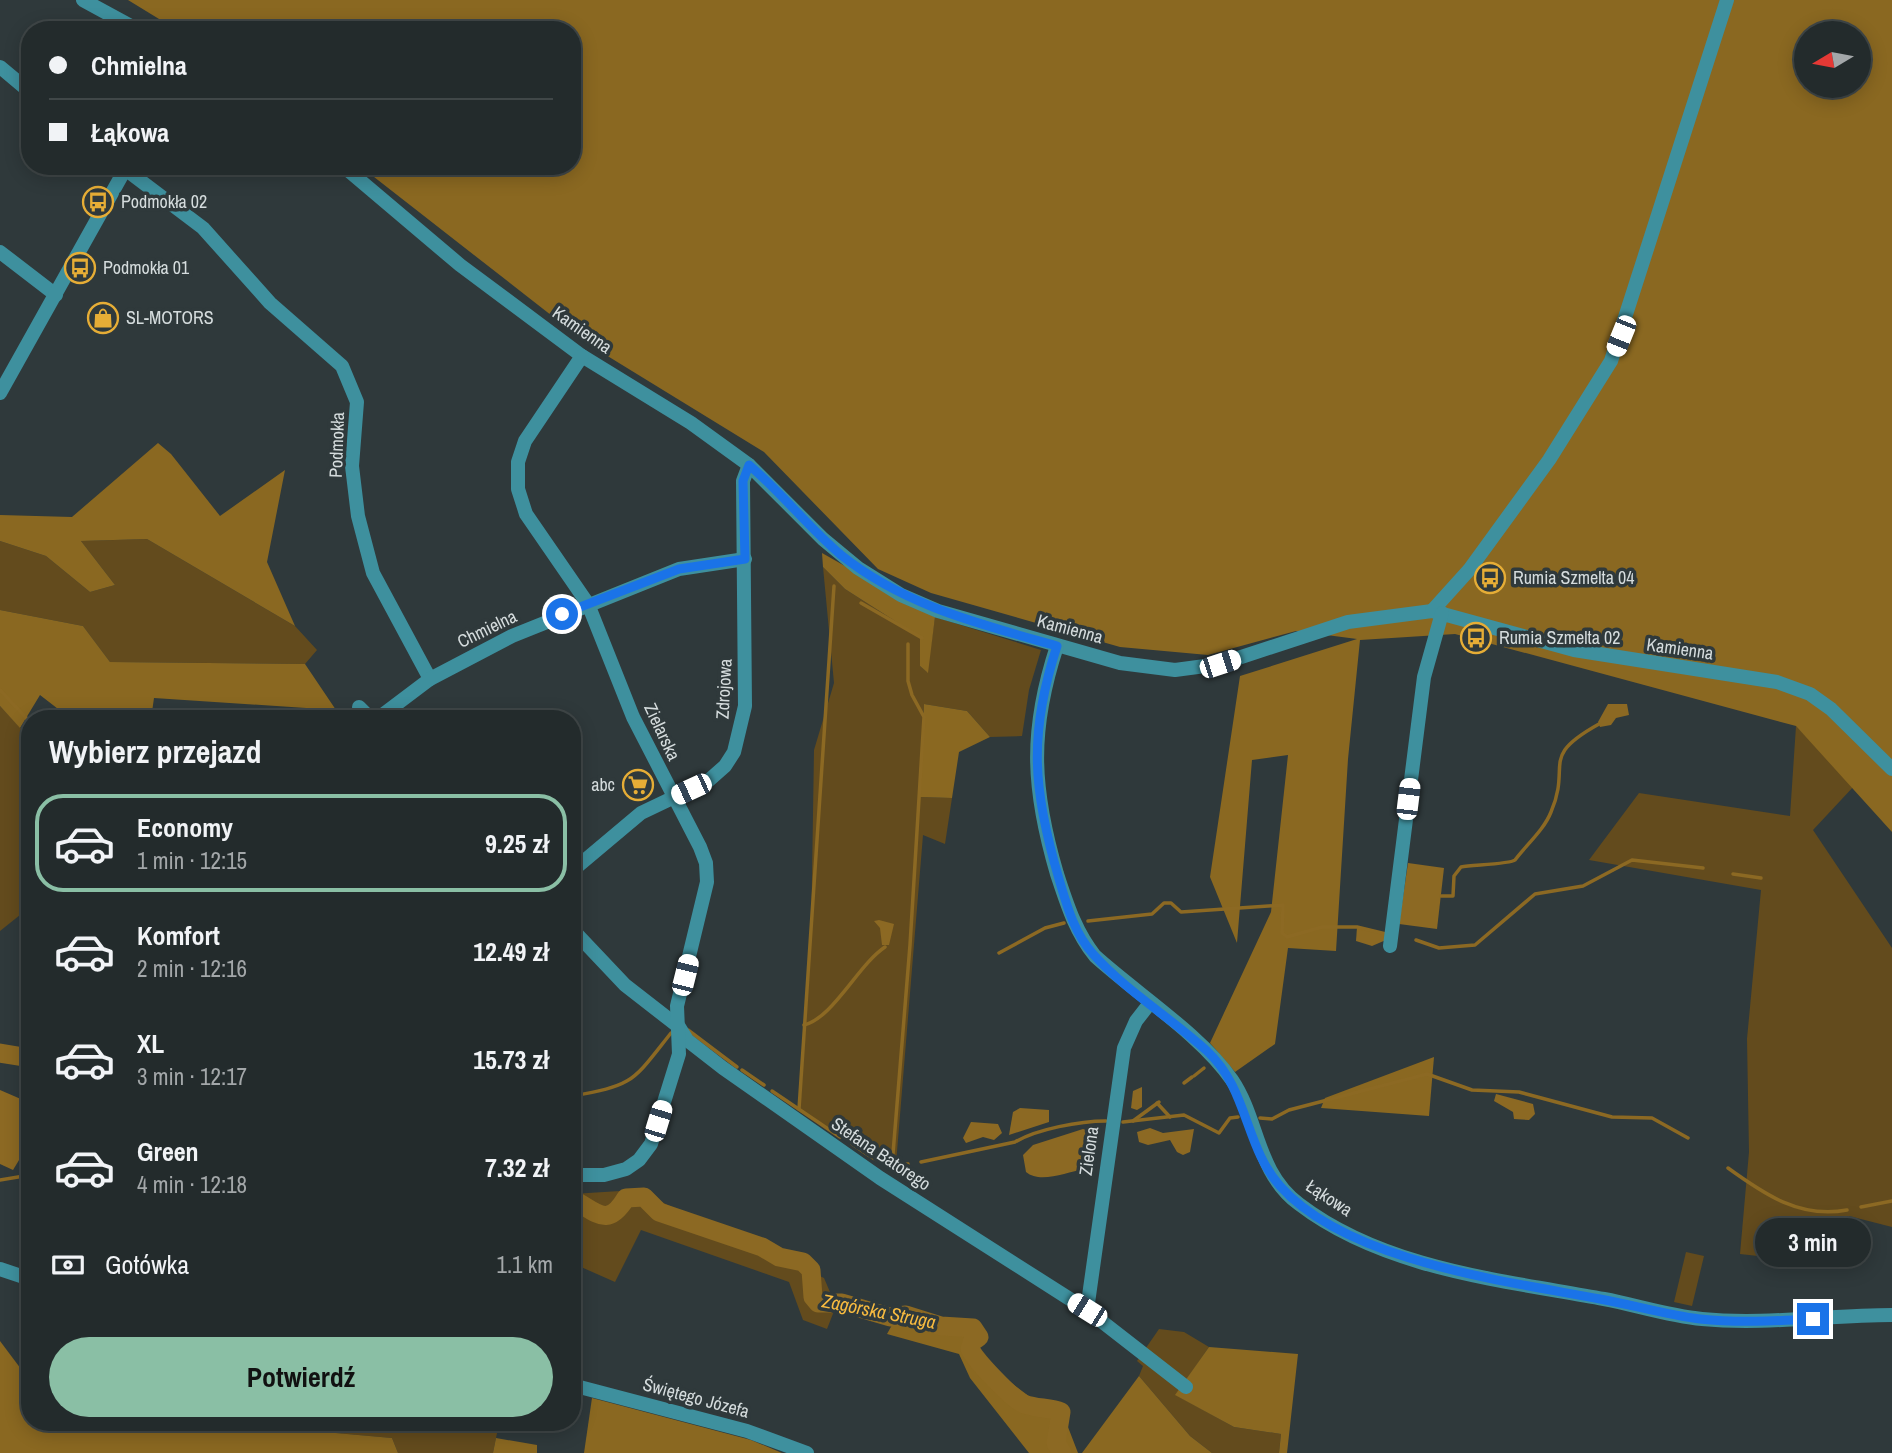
<!DOCTYPE html>
<html lang="pl">
<head>
<meta charset="utf-8">
<style>
	body { margin:0; font-family:"Archivo Narrow",sans-serif; background:#2b3334; color:#f1f3f6; height:100vh; display:flex; flex-direction:column; font-size:26px; white-space:nowrap }
	* { box-sizing:border-box; margin:0 }
	p { font-size:23px; color:#a3a7a9 }
	.icon { flex:none; width:38px; height:38px; fill:none; stroke:currentColor; stroke-width:2; stroke-linecap:round; stroke-linejoin:round }
	.map { position:relative; flex:1; overflow:hidden }
	.side { position:absolute; left:21px; top:710px; width:560px; height:721px; display:flex; flex-direction:column; background:#232b2c; border-radius:28px; box-shadow:0 4px 18px #0003,0 0 0 2px #404748 }
	.side>* { flex:none }
	.banner { position:absolute; left:21px; top:21px; width:560px; height:154px; border-radius:28px; box-shadow:0 4px 18px #0003,0 0 0 2px #404748; display:grid; align-content:center; height:154px; padding:0 28px; background:#232b2c }
	.needle { width:46px; rotate:260deg }
	.tools { position:absolute; left:1794px; top:21px; display:grid; gap:14px }
	.tools a { display:grid; place-items:center; width:77px; height:77px; border-radius:50%; background:#232b2c; box-shadow:0 4px 18px #0003,0 0 0 2px #404748; font-size:35px }
	.end { position:absolute; width:32px; height:32px; margin:-16px; border:9px solid #1a73e8; background:#fff; box-shadow:0 0 0 4px #fff }
	.from { border-radius:50% }
	.bubble { position:absolute; height:49px; border-radius:24px; background:#232b2c; box-shadow:0 4px 18px #0003,0 0 0 2px #404748; font-size:23px; font-weight:800; line-height:49px; text-align:center }
	.car { position:absolute; width:21px; height:42px; margin:-21px -10px; border-radius:9px; box-shadow:0 0 5px 2px #0007; background:linear-gradient(#fff 24%,#345 0 40%,#fff 0 76%,#345 0 86%,#fff 0) }
	.banner b { display:flex; align-items:center; gap:24px; height:66px; font-size:26px }
	.banner b+b { border-top:2px solid #404748 }
	.banner i { width:18px; height:18px; background:#f1f3f6 }
	ul { padding:0; list-style:none }
	li { display:flex; align-items:center; gap:21px; height:98px; margin:0 14px 10px; padding:0 14px; border:4px solid transparent; border-radius:28px }
	li div { flex:1 }
	li b { display:block; font-size:26px }
	li em { font-style:normal; font-weight:800 }
	li.current { border-color:#8abfa5 }
	li>.icon { width:63px; height:63px; stroke-width:1.5 }
	h2 { padding:0 28px; font-size:32px; line-height:84px }
	.pay { display:flex; align-items:center; gap:18px; height:77px; padding:0 28px; font-size:26px }
	.pay p { margin-inline-start:auto }
	.action { display:flex; gap:14px; margin-top:auto; padding:14px 28px }
	.action a { flex:1; height:80px; border-radius:42px; background:#8abfa5; color:#111; font-size:28px; font-weight:800; line-height:80px; text-align:center }
	.map>svg:first-child { display:block }
	.green { fill:#634b1d }
	.forest { fill:#8a6821; fill-rule:evenodd }
	.water { fill:#8c6923 }
	.lines { fill:none; stroke-linecap:round; stroke-linejoin:round }
	.stream { stroke:#8c6923; stroke-width:3.5 }
	.river { stroke:#8c6923; stroke-width:19 }
	.minor { stroke:#3e909e; stroke-width:14 }
	.route { stroke:#1a73e8; stroke-width:9 }
	.labels { text-anchor:middle; stroke-width:7; stroke-linejoin:round; paint-order:stroke }
	.poi-label { font-size:18px; fill:#d5dcdd; stroke:#2f393b; text-anchor:start }
	.street-label { font-size:18px; fill:#d5dcdd; stroke:#2f393b }
	.water-label { font-size:19px; font-style:italic; fill:#f8bb40; stroke:#2f393b }
</style>
</head>
<body>
<div class="map">
<svg width="1892" height="1453" viewBox="0 0 1892 1453">
	<rect width="100%" height="100%" fill="#2f393b"/>
	<g class="green">
		<path d="M 147,539 L 295,626 L 317,650 L 305,664 L 110,662 L 83,626 L 0,610 L 0,541 L 46,556 L 90,592 L 115,585 L 81,541 Z"/>
		<path d="M 823,567 L 845,589 L 920,637 L 920,666 L 927,672 L 935,617 L 1041,650 L 1029,690 L 1022,736 L 990,737 L 967,711 L 924,704 L 920,797 L 952,798 L 945,844 L 923,835 L 896,1164 L 800,1112 L 811,940 L 814,750 L 834,683 Z"/>
		<path d="M 0,706 L 30,738 L 30,907 L 0,931 Z"/>
		<path d="M 1796,726 L 1855,785 L 1813,830 L 1892,948 L 1892,1227 L 1849,1216 L 1840,1265 L 1740,1254 L 1749,1152 L 1747,1039 L 1761,890 L 1589,860 L 1639,793 L 1790,816 Z"/>
		<path d="M 636,1190 L 824,1278 L 836,1306 L 827,1329 L 803,1320 L 789,1282 L 641,1230 L 615,1282 L 572,1263 L 572,1194 Z"/>
		<path d="M 1686,1252 L 1704,1256 L 1692,1306 L 1674,1302 Z"/>
		<path d="M 1159,1329 L 1184,1332 L 1209,1347 L 1176,1395 L 1234,1427 L 1281,1434 L 1279,1453 L 1212,1453 L 1190,1436 L 1139,1376 L 1143,1366 L 1137,1361 Z"/>
		<path d="M 224,1423 L 499,1423 L 493,1453 L 398,1453 L 392,1438 Z"/>
	</g>
	<g class="forest">
		<path d="M 128,0 L 1892,0 L 1892,832 L 1796,726 L 1455,634 L 1360,640 L 1348,759 L 1336,951 L 1288,948 L 1275,1044 L 1235,1072 L 1210,1043 L 1271,912 L 1288,755 L 1252,760 L 1237,943 L 1210,877 L 1240,676 L 1357,639 L 1296,631 L 1208,655 L 1120,647 L 931,593 L 878,569 L 764,452 L 588,344 L 360,166 L 572,166 L 572,30 L 177,30 ZM 1806,33 L 1858,33 L 1858,86 L 1806,86 Z"/>
		<path d="M 158,443 L 171,454 L 220,516 L 285,470 L 267,562 L 295,626 L 147,539 L 81,541 L 115,585 L 90,592 L 46,556 L 0,541 L 0,515 L 72,517 Z"/>
		<path d="M 822,553 L 935,617 L 928,673 L 920,666 L 920,637 L 845,589 L 823,567 Z"/>
		<path d="M 0,610 L 83,626 L 110,662 L 305,664 L 336,710 L 154,698 L 151,719 L 71,719 L 40,695 L 20,728 L 0,706 Z"/>
		<path d="M 924,704 L 967,711 L 990,737 L 959,752 L 952,798 L 920,797 Z"/>
		<path d="M 1434,1057 L 1429,1116 L 1321,1108 L 1325,1098 Z"/>
		<path d="M 927,1318 L 971,1333 L 982,1358 L 1014,1385 L 1034,1400 L 1050,1400 L 1068,1410 L 1068,1427 L 1078,1453 L 1029,1453 L 970,1378 L 959,1354 L 887,1334 L 892,1325 Z"/>
		<path d="M 0,1341 L 30,1381 L 30,1423 L 223,1423 L 392,1438 L 398,1453 L 0,1453 Z"/>
		<path d="M 1209,1347 L 1298,1354 L 1287,1453 L 1279,1453 L 1281,1434 L 1234,1427 L 1175,1395 Z"/>
		<path d="M 1139,1376 L 1190,1436 L 1212,1453 L 1082,1453 Z"/>
		<path d="M 592,1398 L 751,1440 L 782,1453 L 584,1453 Z"/>
		<path d="M 496,1438 L 537,1445 L 537,1453 L 493,1453 Z"/>
	</g>
	<g class="water">
		<path d="M 1608,704 L 1627,704 L 1629,715 L 1616,718 L 1611,725 L 1600,727 L 1598,722 Z"/>
		<path d="M 1408,863 L 1444,868 L 1437,929 L 1399,924 Z"/>
		<path d="M 879,920 L 894,924 L 889,945 L 882,945 L 880,928 L 874,921 Z"/>
		<path d="M 1357,927 L 1386,934 L 1386,940 L 1372,946 L 1356,941 Z"/>
		<path d="M 1142,1087 L 1142,1107 L 1137,1110 L 1131,1108 L 1133,1091 Z"/>
		<path d="M 0,1090 L 30,1103 L 30,1142 L 13,1170 L 0,1164 Z"/>
		<path d="M 1496,1094 L 1533,1104 L 1535,1114 L 1529,1120 L 1514,1119 L 1513,1112 L 1494,1101 Z"/>
		<path d="M 1020,1108 L 1049,1110 L 1049,1122 L 1009,1135 L 1013,1112 Z"/>
		<path d="M 971,1122 L 998,1124 L 1002,1133 L 994,1140 L 983,1137 L 966,1143 L 963,1138 Z"/>
		<path d="M 1150,1128 L 1163,1133 L 1194,1129 L 1190,1152 L 1183,1155 L 1177,1152 L 1170,1140 L 1148,1145 L 1139,1142 L 1137,1132 Z"/>
		<path d="M 1083,1129 L 1086,1130 L 1087,1164 L 1084,1169 C 1067,1172 1040,1184 1026,1172 L 1023,1155 L 1033,1145 Z"/>
	</g>
	<g class="lines">
		<g class="stream">
			<path d="M 861,603 L 922,638"/>
			<path d="M 0,690 L 30,722"/>
			<path d="M 1733,874 L 1761,878"/>
			<path d="M 1441,896 L 1453,896 L 1454,876 L 1461,867 C 1473,865 1510,864 1515,860 C 1526,845 1544,830 1551,812 C 1572,763 1538,758 1599,724"/>
			<path d="M 1088,921 L 1152,914 L 1164,903 L 1171,903 L 1181,912 L 1283,905 L 1282,933 L 1287,937 L 1322,927 L 1357,927 L 1386,934"/>
			<path d="M 1416,940 L 1439,948 L 1475,945 L 1535,894 L 1583,886 L 1632,860 L 1703,868"/>
			<path d="M 999,953 L 1045,928 L 1064,923"/>
			<path d="M 804,1025 C 833,1018 858,965 885,947"/>
			<path d="M 688,1030 L 737,1067"/>
			<path d="M 742,1070 L 764,1085"/>
			<path d="M 1194,1076 L 1204,1068"/>
			<path d="M 1184,1083 L 1192,1077"/>
			<path d="M 772,1091 L 840,1137"/>
			<path d="M 572,1096 C 635,1085 632,1082 671,1033"/>
			<path d="M 1157,1103 L 1170,1117"/>
			<path d="M 799,1109 L 834,586"/>
			<path d="M 1260,1118 L 1272,1119 L 1289,1110 L 1427,1074 L 1472,1090 L 1519,1092 L 1612,1117 L 1652,1118 L 1688,1138"/>
			<path d="M 1133,1121 L 1159,1102"/>
			<path d="M 1123,1122 L 1184,1115 L 1219,1133 L 1230,1118 L 1238,1117"/>
			<path d="M 852,1144 C 871,1157 884,1169 908,1164"/>
			<path d="M 921,1162 L 1015,1142 C 1037,1129 1080,1121 1106,1121"/>
			<path d="M 892,1166 L 910,945 L 924,717 L 912,695 L 908,681 L 908,644"/>
			<path d="M 1728,1168 C 1764,1194 1800,1219 1847,1210"/>
			<path d="M 0,1180 L 30,1175"/>
			<path d="M 1861,1207 L 1892,1201"/>
		</g>
		<g class="river">
			<path d="M 0,1053 L 30,1058"/>
			<path d="M 572,1199 C 597,1212 607,1229 626,1198 L 644,1197 L 659,1212 L 762,1247 L 779,1257 L 803,1262 L 811,1270 L 813,1297 L 818,1303 L 842,1303 L 890,1317 L 906,1315 L 941,1326 L 973,1328 L 979,1337 L 972,1342 L 970,1349 C 976,1361 1012,1399 1024,1404 C 1037,1409 1050,1407 1061,1412 L 1056,1443 L 1062,1453"/>
		</g>
		<g class="minor">
			<path d="M 83,0 L 138,30"/>
			<path d="M 0,67 L 30,92"/>
			<path d="M 121,166 L 203,228 L 270,303 L 342,366 L 357,402 L 352,466 L 358,516 L 373,573 L 430,679"/>
			<path d="M 343,166 L 460,265 L 582,356 L 691,423 L 749,465 L 823,539 L 858,568 L 901,595 L 938,611 L 1120,663 L 1175,670 L 1220,664 L 1348,622 L 1432,611 L 1574,650 L 1777,682 L 1810,694 L 1831,709 L 1892,769"/>
			<path d="M 0,252 L 56,295"/>
			<path d="M 0,393 L 127,166"/>
			<path d="M 1432,611 L 1469,570 L 1549,460 L 1611,361 L 1727,0"/>
			<path d="M 1057,646 C 1029,731 1032,789 1057,874 C 1067,904 1075,931 1095,956 C 1137,994 1201,1035 1232,1080 C 1259,1120 1256,1172 1299,1204 C 1384,1269 1501,1280 1604,1299 C 1636,1305 1669,1316 1702,1319 C 1765,1325 1829,1315 1892,1315"/>
			<path d="M 359,707 L 371,719"/>
			<path d="M 377,719 L 430,679 L 512,636 L 679,569 L 745,559"/>
			<path d="M 572,871 L 641,813 L 708,781 L 725,766 L 734,752 L 745,706 L 743,481 L 749,465"/>
			<path d="M 572,929 L 625,985 L 679,1027 L 687,1040 L 723,1068 L 880,1178 L 1087,1310 L 1186,1387"/>
			<path d="M 1390,946 L 1424,677 L 1442,613"/>
			<path d="M 572,1175 L 604,1175 L 626,1169 L 639,1160 L 651,1144 L 679,1054 L 677,1006 L 707,882 L 706,863 L 700,847 L 633,717 L 588,604 L 526,514 L 518,489 L 518,462 L 525,441 L 582,356"/>
			<path d="M 0,1269 L 30,1279"/>
			<path d="M 1087,1310 L 1124,1048 L 1136,1021 L 1150,1003"/>
			<path d="M 572,1385 L 747,1431 L 807,1453"/>
		</g>
	</g>
	<g class="lines">
		<path class="route" d="M 562,614 L 679,569 L 745,559 L 743,481 L 749,465 C 782,493 808,527 841,555 C 905,606 980,624 1057,646 C 1028,735 1033,791 1059,879 C 1067,906 1074,933 1093,954 C 1126,991 1171,1018 1207,1051 C 1248,1089 1245,1147 1280,1186 C 1346,1261 1505,1281 1600,1299 C 1634,1305 1666,1315 1700,1319 C 1737,1323 1775,1321 1813,1319"/>
	</g>
	<defs>
		<g id="bus-ring" transform="scale(1.575)"><circle r="9.5" fill="#2f393b" stroke="#e6ad36" stroke-width="1.5"/><path d="M-5-6H5V4H4V6H2V4H-2V6H-4V4H-5ZM-3.5-4V0h7V-4ZM-3.5 1.2v1.5H-2V1.2ZM2 1.2v1.5H3.5V1.2Z" fill="#e6ad36"/></g>
		<g id="shop-ring" transform="scale(1.575)"><circle r="9.5" fill="#2f393b" stroke="#e6ad36" stroke-width="1.5"/><path d="M-5-2.5h2.3a2.7 3.5 0 0 1 5.4 0H5L5.5 6h-11ZM-1.5-2.5h3a1.5 2.3 0 0 0-3 0Z" fill="#e6ad36"/></g>
		<g id="supermarket-ring" transform="scale(1.575)"><circle r="9.5" fill="#2f393b" stroke="#e6ad36" stroke-width="1.5"/><path d="M-6-5.5h2.5l.6 2H6L4.5 2H-2.5L-4.4-4H-6ZM-1.5 3.2a1.3 1.3 0 1 0 .1 0ZM3 3.2a1.3 1.3 0 1 0 .1 0Z" fill="#e6ad36"/></g>
	</defs>
	<g fill-rule="evenodd">
		<use href="#bus-ring" x="98" y="202"/>
		<use href="#bus-ring" x="80" y="268"/>
		<use href="#shop-ring" x="103" y="318"/>
		<use href="#bus-ring" x="1490" y="578"/>
		<use href="#bus-ring" x="1476" y="638"/>
		<use href="#supermarket-ring" x="638" y="785"/>
	</g>
	<g class="labels">
		<g class="poi-label">
			<text x="121" y="208">Podmokła 02</text>
			<text x="103" y="274">Podmokła 01</text>
			<text x="126" y="324">SL-MOTORS</text>
			<text x="1513" y="584">Rumia Szmelta 04</text>
			<text x="1499" y="644">Rumia Szmelta 02</text>
			<text x="615" y="791" text-anchor="end">abc</text>
		</g>
		<g class="street-label">
			<text transform="translate(582 330) rotate(35)" y="6">Kamienna</text>
			<text transform="translate(337 445) rotate(-88)" y="6">Podmokła</text>
			<text transform="translate(487 629) rotate(-26)" y="6">Chmielna</text>
			<text transform="translate(1070 629) rotate(15)" y="6">Kamienna</text>
			<text transform="translate(1680 649) rotate(8)" y="6">Kamienna</text>
			<text transform="translate(724 689) rotate(-87)" y="6">Zdrojowa</text>
			<text transform="translate(662 732) rotate(65)" y="6">Zielarska</text>
			<text transform="translate(1089 1151) rotate(-82)" y="6">Zielona</text>
			<text transform="translate(881 1154) rotate(34)" y="6">Stefana Batorego</text>
			<text transform="translate(1329 1198) rotate(33)" y="6">Łąkowa</text>
			<text transform="translate(696 1398) rotate(15)" y="6">Świętego Józefa</text>
		</g>
		<g class="water-label">
			<text transform="translate(879 1311) rotate(11)" y="7">Zagórska Struga</text>
		</g>
	</g>
</svg>
<div class="tools">
<a><svg class="needle" viewBox="-14 -14 28 28"><path d="M0-13l5 13h-10z" fill="#e53935"/><path d="M0 13l5-13h-10z" fill="#a3a7a9"/></svg></a>
</div>
<i class="end from" style="left:562px;top:614px"></i>
<i class="end" style="left:1813px;top:1319px"></i>
<div class="bubble" style="left:1755px;top:1218px;width:116px">3 min</div>
<i class="car" style="left:1621px;top:336px;rotate:202deg"></i>
<i class="car" style="left:1220px;top:664px;rotate:72deg"></i>
<i class="car" style="left:691px;top:789px;rotate:245deg"></i>
<i class="car" style="left:1408px;top:799px;rotate:7deg"></i>
<i class="car" style="left:685px;top:975px;rotate:14deg"></i>
<i class="car" style="left:658px;top:1121px;rotate:17deg"></i>
<i class="car" style="left:1087px;top:1310px;rotate:302deg"></i>
<div class="banner">
<b><i class="from"></i>Chmielna</b>
<b><i></i>Łąkowa</b>
</div>
<section class="side">
<h2>Wybierz przejazd</h2>
<ul>
<li class="current"><svg class="icon" aria-label="car" viewBox="0 0 24 24"><path d="M5 17H2v-5l4-1 3-4h7l3 4 3 1v5h-3M9 17h6M6 11h13"/><circle cx="7" cy="17" r="2"/><circle cx="17" cy="17" r="2"/></svg><div><b>Economy</b><p>1 min · 12:15</p></div><em>9.25 zł</em></li>
<li><svg class="icon" aria-label="car" viewBox="0 0 24 24"><path d="M5 17H2v-5l4-1 3-4h7l3 4 3 1v5h-3M9 17h6M6 11h13"/><circle cx="7" cy="17" r="2"/><circle cx="17" cy="17" r="2"/></svg><div><b>Komfort</b><p>2 min · 12:16</p></div><em>12.49 zł</em></li>
<li><svg class="icon" aria-label="car" viewBox="0 0 24 24"><path d="M5 17H2v-5l4-1 3-4h7l3 4 3 1v5h-3M9 17h6M6 11h13"/><circle cx="7" cy="17" r="2"/><circle cx="17" cy="17" r="2"/></svg><div><b>XL</b><p>3 min · 12:17</p></div><em>15.73 zł</em></li>
<li><svg class="icon" aria-label="car" viewBox="0 0 24 24"><path d="M5 17H2v-5l4-1 3-4h7l3 4 3 1v5h-3M9 17h6M6 11h13"/><circle cx="7" cy="17" r="2"/><circle cx="17" cy="17" r="2"/></svg><div><b>Green</b><p>4 min · 12:18</p></div><em>7.32 zł</em></li>
</ul>
<div class="pay"><svg class="icon" aria-label="cash" viewBox="0 0 24 24"><path d="M3 7h18v10H3z"/><circle cx="12" cy="12" r="2"/></svg>Gotówka<p>1.1 km</p></div>
<div class="action"><a>Potwierdź</a></div>
</section>
</div>
</body>
</html>
